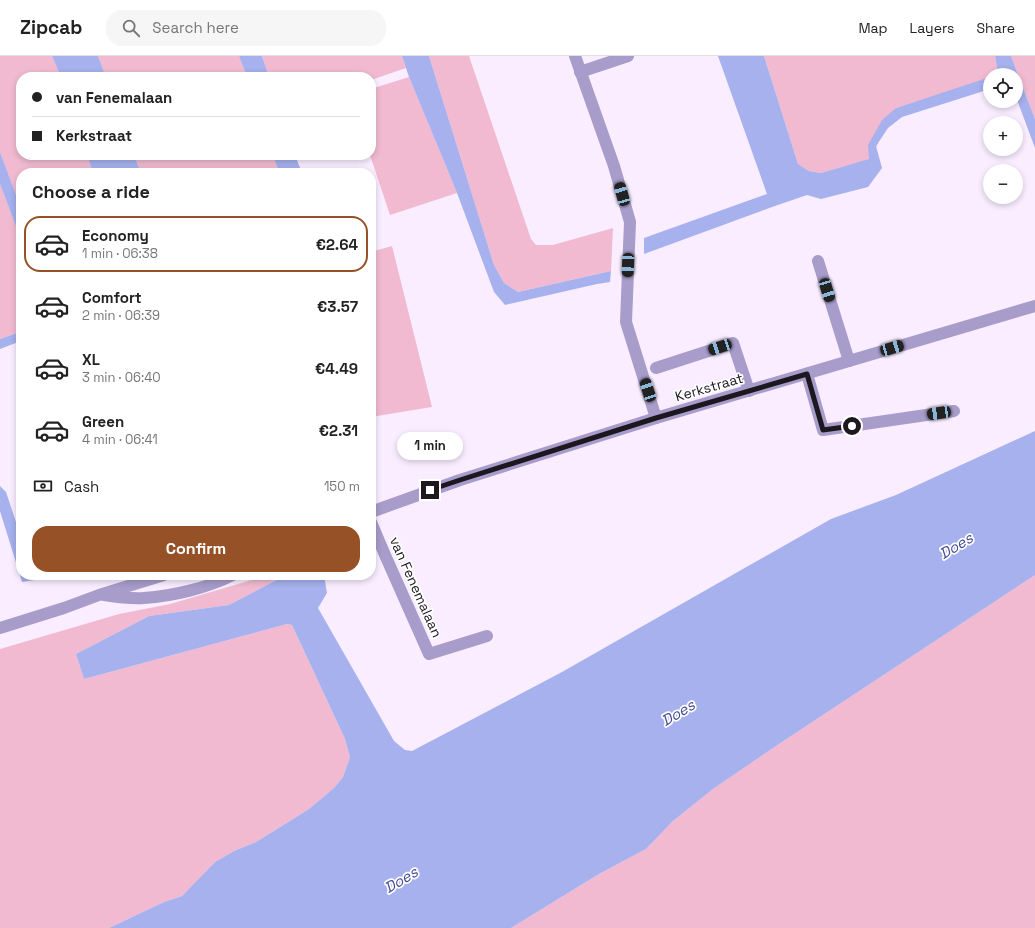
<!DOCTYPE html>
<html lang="en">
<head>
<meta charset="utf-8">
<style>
	body { margin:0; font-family:"Space Grotesk",sans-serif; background:#f6f6f6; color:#222; height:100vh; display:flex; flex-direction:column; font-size:15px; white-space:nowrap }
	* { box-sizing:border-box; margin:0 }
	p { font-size:13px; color:#767676 }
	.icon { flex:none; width:22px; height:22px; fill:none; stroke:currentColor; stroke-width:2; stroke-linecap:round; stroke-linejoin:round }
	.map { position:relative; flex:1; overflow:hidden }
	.drawer { position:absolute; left:16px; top:112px; width:360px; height:412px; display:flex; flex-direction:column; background:#fff; border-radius:16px; box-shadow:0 2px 6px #0003 }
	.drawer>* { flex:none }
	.guide { position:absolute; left:16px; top:16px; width:360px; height:88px; border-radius:16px; box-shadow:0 2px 6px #0003; display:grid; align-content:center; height:88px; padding:0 16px; background:#fff }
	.controls { position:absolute; left:983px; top:12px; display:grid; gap:8px }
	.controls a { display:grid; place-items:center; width:40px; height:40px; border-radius:50%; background:#fff; box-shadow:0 2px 6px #0003; font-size:20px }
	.end { position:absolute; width:18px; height:18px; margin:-9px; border:5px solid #1d181f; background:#fff; box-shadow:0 0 0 2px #fff }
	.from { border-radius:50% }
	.bubble { position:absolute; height:28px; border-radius:14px; background:#fff; box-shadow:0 2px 6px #0003; font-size:13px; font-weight:700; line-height:28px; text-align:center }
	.car { position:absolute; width:12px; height:24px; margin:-12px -6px; border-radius:5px; box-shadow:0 0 3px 1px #0007; background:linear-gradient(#222 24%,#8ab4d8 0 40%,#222 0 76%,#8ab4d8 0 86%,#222 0) }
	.guide b { display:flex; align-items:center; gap:14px; height:38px; font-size:15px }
	.guide b+b { border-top:1px solid #e0e0e0 }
	.guide i { width:10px; height:10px; background:#222 }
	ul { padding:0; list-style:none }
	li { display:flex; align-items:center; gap:12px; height:56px; margin:0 8px 6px; padding:0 8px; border:2px solid transparent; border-radius:16px }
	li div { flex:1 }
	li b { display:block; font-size:15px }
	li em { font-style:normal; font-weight:700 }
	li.on { border-color:#965126 }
	li>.icon { width:36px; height:36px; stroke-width:1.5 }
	h2 { padding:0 16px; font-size:18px; line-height:48px }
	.pay { display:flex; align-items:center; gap:10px; height:44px; padding:0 16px; font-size:15px }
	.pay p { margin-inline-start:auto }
	.cta { display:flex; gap:8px; margin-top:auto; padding:8px 16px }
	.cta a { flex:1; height:46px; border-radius:16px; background:#965126; color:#fff; font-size:16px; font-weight:700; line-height:46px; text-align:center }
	header { display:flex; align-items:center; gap:24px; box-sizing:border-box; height:56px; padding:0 20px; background:#fff; border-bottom:1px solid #e0e0e0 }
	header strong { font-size:19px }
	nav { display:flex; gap:22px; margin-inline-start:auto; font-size:14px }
	.search { width:280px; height:36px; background:#f6f6f6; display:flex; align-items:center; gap:10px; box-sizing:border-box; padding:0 14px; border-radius:16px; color:#767676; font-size:15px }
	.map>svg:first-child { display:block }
	.green { fill:#f1bad0 }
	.water { fill:#a6b1ed }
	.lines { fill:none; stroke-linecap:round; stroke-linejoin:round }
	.minor { stroke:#a79cca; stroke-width:12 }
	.route { stroke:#1d181f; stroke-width:5 }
	.labels { text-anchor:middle; stroke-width:3.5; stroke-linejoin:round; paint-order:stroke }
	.street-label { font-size:14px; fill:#1d181f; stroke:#fff }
	.water-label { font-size:15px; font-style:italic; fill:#434a92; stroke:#fff }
</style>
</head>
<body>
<header>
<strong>Zipcab</strong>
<div class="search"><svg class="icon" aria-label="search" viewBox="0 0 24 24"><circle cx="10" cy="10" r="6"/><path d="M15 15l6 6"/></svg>Search here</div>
<nav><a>Map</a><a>Layers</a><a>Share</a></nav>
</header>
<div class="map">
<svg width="1035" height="872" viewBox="0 0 1035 872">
	<rect width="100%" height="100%" fill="#f9edff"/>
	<g class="green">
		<path d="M 0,0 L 52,0 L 61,21 L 21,21 L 21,99 L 87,99 L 93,117 L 21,117 L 21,152 L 0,96 Z"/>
		<path d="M 98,0 L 239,0 L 247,21 L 106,21 Z"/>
		<path d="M 262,0 L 402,0 L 406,12 L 371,24 L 371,21 L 269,21 Z"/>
		<path d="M 429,0 L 469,0 L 531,183 L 536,189 L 553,189 L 613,172 L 611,215 L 518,236 L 504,227 L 494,209 Z"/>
		<path d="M 764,0 L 995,0 L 996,5 L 997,14 L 992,19 L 990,19 L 990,22 L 896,52 L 870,103 L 821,117 L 809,115 L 798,108 Z"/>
		<path d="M 1011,0 L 1035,0 L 1035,63 Z"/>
		<path d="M 409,21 L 457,137 L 390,159 L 370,99 L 371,99 L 371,33 Z"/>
		<path d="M 134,99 L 273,99 L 279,117 L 141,117 Z"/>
		<path d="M 0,128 L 21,184 L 21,273 L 17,277 L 0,283 Z"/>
		<path d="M 392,190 L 432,351 L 371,361 L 371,196 Z"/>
		<path d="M 269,519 L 286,519 L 229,549 L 149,560 L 76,598 L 84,623 L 287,568 L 292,569 L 345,683 L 350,701 L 343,721 L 334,732 L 309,753 L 280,771 L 256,786 L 234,795 L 215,806 L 182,840 L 164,846 L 109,872 L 0,872 L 0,593 L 119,558 L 170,548 Z"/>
		<path d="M 1035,519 L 1035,872 L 511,872 L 599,818 L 646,793 L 673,765 L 713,733 L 776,690 Z"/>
	</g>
	<g class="water">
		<path d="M 52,0 L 98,0 L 106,21 L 61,21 Z"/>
		<path d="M 239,0 L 262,0 L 269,21 L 247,21 Z"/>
		<path d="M 402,0 L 429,0 L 494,209 L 504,227 L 518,236 L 611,215 L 610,226 L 597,228 L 505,249 L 494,236 L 457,137 L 409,21 Z"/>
		<path d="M 718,0 L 764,0 L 798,108 L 809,115 L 821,117 L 869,103 L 868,89 L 882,64 L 896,52 L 990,21 L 990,33 L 902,61 L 888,72 L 876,90 L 882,112 L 868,131 L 821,143 L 807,139 L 772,151 L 644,198 L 644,182 L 767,138 Z"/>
		<path d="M 995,0 L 1011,0 L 1035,63 L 1035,92 L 1016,41 L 1016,19 L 992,19 L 997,14 L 996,5 Z"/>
		<path d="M 0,96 L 21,152 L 21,184 L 0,128 Z"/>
		<path d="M 87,99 L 134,99 L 141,117 L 93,117 Z"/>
		<path d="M 273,99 L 295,99 L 302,117 L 279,117 Z"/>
		<path d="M 21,273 L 21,285 L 0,293 L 0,283 L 17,277 Z"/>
		<path d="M 1035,375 L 1035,519 L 776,690 L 713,733 L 673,765 L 646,793 L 599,818 L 511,872 L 109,872 L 164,846 L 182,840 L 215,806 L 234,795 L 256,786 L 309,753 L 334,732 L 343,721 L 350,701 L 345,683 L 292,569 L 287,568 L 84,623 L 76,598 L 149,560 L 229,549 L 286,519 L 324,519 L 327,537 L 318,552 L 394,685 L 405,694 L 412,695 L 562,616 L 831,463 L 896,439 Z"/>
		<path d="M 0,430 L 6,436 L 21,481 L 21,519 L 33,519 L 35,524 L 22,526 L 0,455 Z"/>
	</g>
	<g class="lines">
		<g class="minor">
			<path d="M 575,0 L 614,110 L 630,166 L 626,266 L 656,362"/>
			<path d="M 580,16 L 628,0"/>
			<path d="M 818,205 L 849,305"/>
			<path d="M 656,312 L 733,287 L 749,335"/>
			<path d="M 807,318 L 823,374 L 954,355"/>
			<path d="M 371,456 L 460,424 L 656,362 L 1035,250"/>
			<path d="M 371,466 L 385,499 L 429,598 L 487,580"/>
			<path d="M 104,539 C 117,541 131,543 144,542 C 173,540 207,532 233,519"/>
			<path d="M 0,572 L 64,552 L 99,539 L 164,519"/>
		</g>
	</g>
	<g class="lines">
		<path class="route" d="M 430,434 L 460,424 L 656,362 L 807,318 L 823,374 L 852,370"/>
	</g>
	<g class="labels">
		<g class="street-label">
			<text transform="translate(709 331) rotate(-16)" y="5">Kerkstraat</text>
			<text transform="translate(416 531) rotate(66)" y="5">van Fenemalaan</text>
		</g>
		<g class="water-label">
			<text transform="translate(956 490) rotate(-31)" y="5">Does</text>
			<text transform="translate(678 657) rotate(-31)" y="5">Does</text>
			<text transform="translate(401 824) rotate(-31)" y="5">Does</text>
		</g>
	</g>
</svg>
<div class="controls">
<a><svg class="icon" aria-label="locate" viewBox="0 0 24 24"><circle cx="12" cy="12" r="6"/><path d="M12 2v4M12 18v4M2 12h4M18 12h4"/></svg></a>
<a>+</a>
<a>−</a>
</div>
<i class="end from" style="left:852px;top:370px"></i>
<i class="end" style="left:430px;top:434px"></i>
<div class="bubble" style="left:397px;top:376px;width:66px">1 min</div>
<i class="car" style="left:622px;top:138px;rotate:344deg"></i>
<i class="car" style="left:628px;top:209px;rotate:182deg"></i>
<i class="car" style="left:827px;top:234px;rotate:163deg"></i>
<i class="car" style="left:720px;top:291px;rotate:252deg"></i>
<i class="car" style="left:892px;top:292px;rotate:74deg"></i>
<i class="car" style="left:648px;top:334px;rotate:342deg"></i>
<i class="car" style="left:939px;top:357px;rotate:262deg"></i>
<div class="guide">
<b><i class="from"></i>van Fenemalaan</b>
<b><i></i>Kerkstraat</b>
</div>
<section class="drawer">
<h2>Choose a ride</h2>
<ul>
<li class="on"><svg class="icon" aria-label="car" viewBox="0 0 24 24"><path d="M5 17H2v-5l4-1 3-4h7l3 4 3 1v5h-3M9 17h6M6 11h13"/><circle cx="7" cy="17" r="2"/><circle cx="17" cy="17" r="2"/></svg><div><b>Economy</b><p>1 min · 06:38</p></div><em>€2.64</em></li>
<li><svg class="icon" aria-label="car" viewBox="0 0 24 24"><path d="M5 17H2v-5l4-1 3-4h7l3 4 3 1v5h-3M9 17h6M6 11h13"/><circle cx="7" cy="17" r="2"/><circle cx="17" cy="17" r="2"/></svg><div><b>Comfort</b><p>2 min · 06:39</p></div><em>€3.57</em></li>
<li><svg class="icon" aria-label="car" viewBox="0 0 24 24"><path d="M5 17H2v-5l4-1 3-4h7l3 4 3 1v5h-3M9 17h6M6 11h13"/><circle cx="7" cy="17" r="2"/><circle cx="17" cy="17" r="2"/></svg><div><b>XL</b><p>3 min · 06:40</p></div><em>€4.49</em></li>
<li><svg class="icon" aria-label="car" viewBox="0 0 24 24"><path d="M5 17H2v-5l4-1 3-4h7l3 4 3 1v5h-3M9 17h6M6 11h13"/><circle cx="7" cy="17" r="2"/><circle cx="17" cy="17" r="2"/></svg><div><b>Green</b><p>4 min · 06:41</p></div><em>€2.31</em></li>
</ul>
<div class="pay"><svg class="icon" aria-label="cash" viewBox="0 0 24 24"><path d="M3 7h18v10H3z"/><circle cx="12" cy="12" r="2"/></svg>Cash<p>150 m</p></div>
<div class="cta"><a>Confirm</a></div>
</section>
</div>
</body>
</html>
